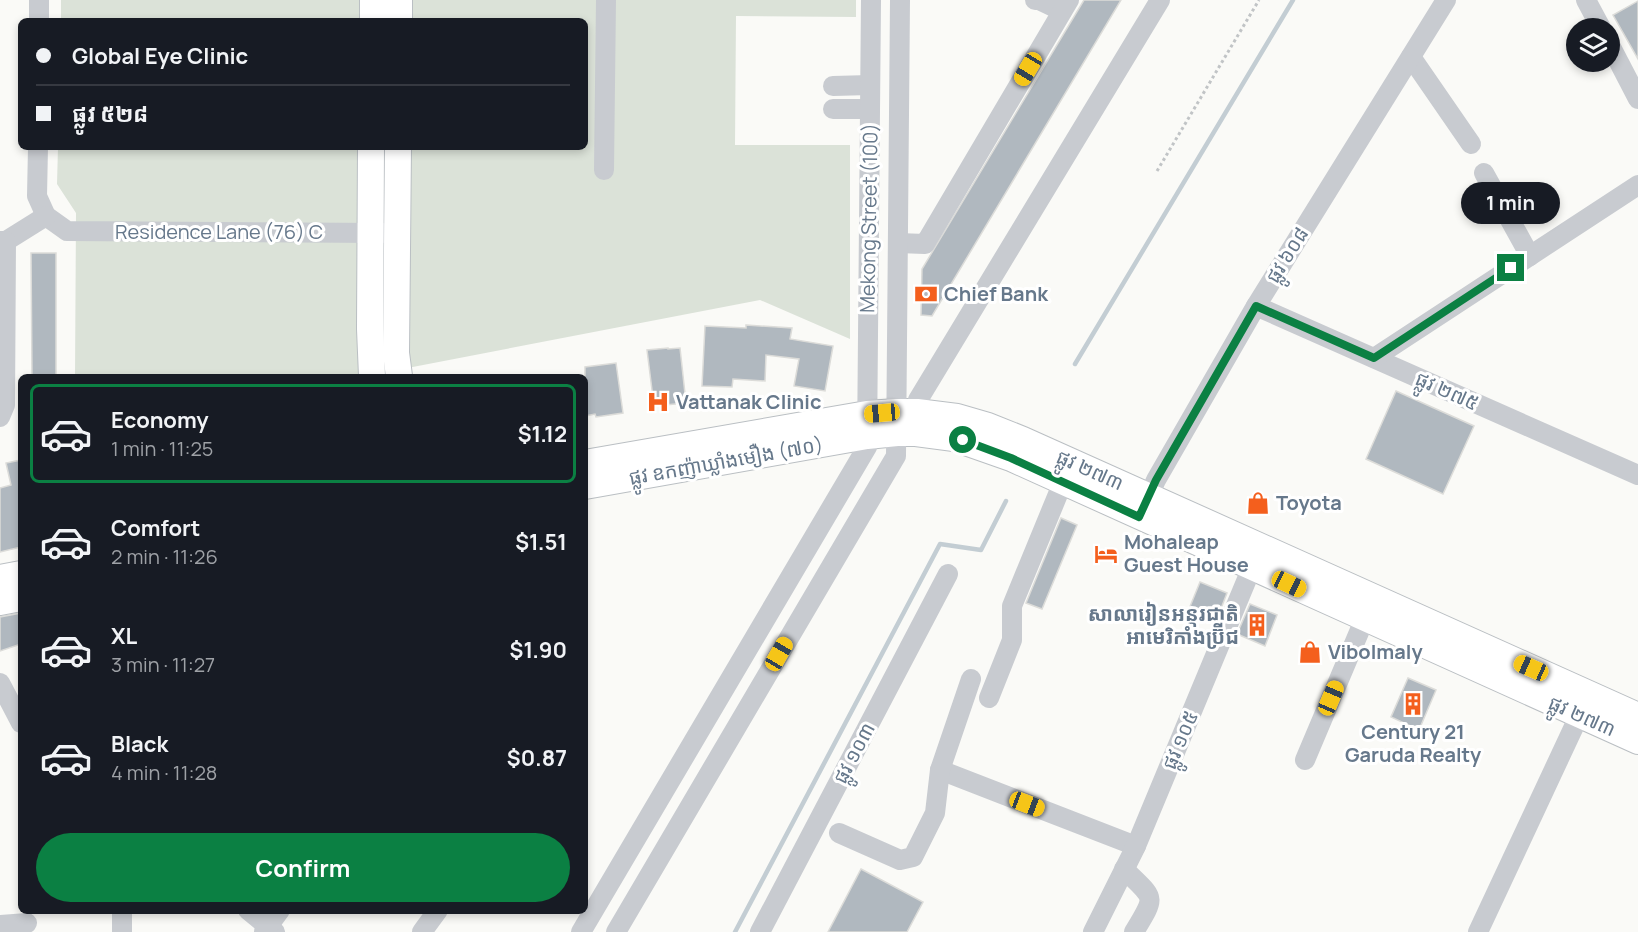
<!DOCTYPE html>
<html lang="en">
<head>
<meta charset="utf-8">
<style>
	body { margin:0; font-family:Manrope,"Noto Sans Khmer",sans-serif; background:#242831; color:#f1f3f6; height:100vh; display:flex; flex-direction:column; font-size:22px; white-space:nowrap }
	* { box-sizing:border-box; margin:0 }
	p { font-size:20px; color:#9ea1a6 }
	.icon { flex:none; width:33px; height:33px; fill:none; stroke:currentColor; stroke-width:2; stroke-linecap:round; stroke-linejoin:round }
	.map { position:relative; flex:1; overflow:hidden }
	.panel { position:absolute; left:18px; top:374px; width:570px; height:540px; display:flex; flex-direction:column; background:#171b24; border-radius:9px; box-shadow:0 3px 9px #0003 }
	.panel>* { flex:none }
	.top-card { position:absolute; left:18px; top:18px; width:570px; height:132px; border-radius:9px; box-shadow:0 3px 9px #0003; display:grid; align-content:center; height:132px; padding:0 18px; background:#171b24 }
	.controls { position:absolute; left:1566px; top:18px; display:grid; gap:12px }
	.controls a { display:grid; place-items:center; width:54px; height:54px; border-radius:50%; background:#171b24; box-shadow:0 3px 9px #0003; font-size:30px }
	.end { position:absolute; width:27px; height:27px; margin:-14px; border:8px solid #0b8043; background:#fff; box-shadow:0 0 0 3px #fff }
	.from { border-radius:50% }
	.bubble { position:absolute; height:42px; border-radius:21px; background:#171b24; box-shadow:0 3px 9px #0003; font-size:20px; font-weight:700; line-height:42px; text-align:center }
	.car { position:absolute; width:18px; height:36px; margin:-18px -9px; border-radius:8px; box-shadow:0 0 4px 2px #0007; background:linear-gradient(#f5c518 24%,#345 0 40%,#f5c518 0 76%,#345 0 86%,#f5c518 0) }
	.top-card b { display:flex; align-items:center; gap:21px; height:57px; font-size:22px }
	.top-card b+b { border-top:2px solid #363941 }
	.top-card i { width:15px; height:15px; background:#f1f3f6 }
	ul { padding:10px 0 0; list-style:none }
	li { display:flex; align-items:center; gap:18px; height:99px; margin:0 12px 9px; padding:0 6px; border:3px solid transparent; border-radius:9px }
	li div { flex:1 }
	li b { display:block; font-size:22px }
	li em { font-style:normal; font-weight:700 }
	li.selected { border-color:#0b8043 }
	li>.icon { width:54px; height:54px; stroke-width:1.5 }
	.button { display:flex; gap:12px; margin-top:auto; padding:12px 18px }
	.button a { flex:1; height:69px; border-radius:36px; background:#0b8043; color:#fff; font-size:24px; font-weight:700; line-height:69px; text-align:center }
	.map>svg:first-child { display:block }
	.green { fill:#dbe2d8 }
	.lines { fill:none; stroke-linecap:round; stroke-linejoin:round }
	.stream { stroke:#c3cdd3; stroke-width:4.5 }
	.building { fill:#b0b8bf; stroke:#dcdcd9; stroke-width:1.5 }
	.major-casing { stroke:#babfc3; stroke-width:28 }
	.path { stroke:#c1c4c6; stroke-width:3; stroke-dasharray:3 3; stroke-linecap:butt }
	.minor { stroke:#c8cbd0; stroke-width:20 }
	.major { stroke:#fff; stroke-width:26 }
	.route { stroke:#0b8043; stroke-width:8 }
	.labels { text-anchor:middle; stroke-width:6; stroke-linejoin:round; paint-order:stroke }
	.street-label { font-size:20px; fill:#66788b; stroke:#fff }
	.poi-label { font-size:20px; font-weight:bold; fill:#66788b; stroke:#fff; text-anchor:start }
</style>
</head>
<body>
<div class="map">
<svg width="1638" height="932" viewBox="0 0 1638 932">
	<rect width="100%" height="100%" fill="#fafaf7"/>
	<path class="green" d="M 61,0 L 856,0 L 856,17 L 736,16 L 735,145 L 850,145 L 850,339 L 760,300 L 366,376 L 75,376 L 76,213 L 57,184 L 58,147 L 585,147 L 585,21 L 61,21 Z"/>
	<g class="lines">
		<g class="stream">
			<path d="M 1075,364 L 1293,0"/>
			<path d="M 735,932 L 940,544 L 981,550 L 1006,501"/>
		</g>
	</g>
	<g class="building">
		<path d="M 1084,0 L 1121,0 L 932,316 L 921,315 L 922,269 Z"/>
		<path d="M 1638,1 L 1638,59 L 1613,15 Z"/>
		<path d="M 31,253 L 56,253 L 56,376 L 32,376 Z"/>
		<path d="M 746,325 L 792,328 L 790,339 L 833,346 L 825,391 L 794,386 L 799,359 L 766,355 L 765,381 L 733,379 L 732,387 L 702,386 L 705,326 L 746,328 Z"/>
		<path d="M 668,348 L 668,349 L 680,348 L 686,403 L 654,406 L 647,350 Z"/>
		<path d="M 616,363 L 623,413 L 596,417 L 595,414 L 585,416 L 585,367 Z"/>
		<path d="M 1396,391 L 1474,426 L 1443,494 L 1366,459 Z"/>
		<path d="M 21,460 L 21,547 L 0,552 L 0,488 L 11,485 L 6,463 Z"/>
		<path d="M 1061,518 L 1077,525 L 1042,609 L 1026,603 Z"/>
		<path d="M 1200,582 L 1227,593 L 1217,619 L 1189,609 Z"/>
		<path d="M 1250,604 L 1277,615 L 1265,646 L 1237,634 Z"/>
		<path d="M 21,613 L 21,644 L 0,651 L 0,617 Z"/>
		<path d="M 1408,678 L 1436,690 L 1419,730 L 1391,717 Z"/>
		<path d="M 861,869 L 923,902 L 907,932 L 828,932 Z"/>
	</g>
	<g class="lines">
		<g class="major-casing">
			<g id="major">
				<path d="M 373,21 L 373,0"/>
				<path d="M 399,21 L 399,0"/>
				<path d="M 371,147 L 370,329 L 372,376"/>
				<path d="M 398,147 L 396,353 L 399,376"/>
				<path d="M 585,463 L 867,414 L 897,412 L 917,412 L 957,417 L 988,426 L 1023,440 L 1638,716"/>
				<path d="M 585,486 L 867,436 L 897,433 L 916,433 L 954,438 L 1011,458 L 1638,741"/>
				<path d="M 0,578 L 21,574"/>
				<path d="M 0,602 L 21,598"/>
			</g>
		</g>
		<path class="path" d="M 1157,171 L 1259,0"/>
		<g class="minor">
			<path d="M 1035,0 L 1039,0 L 1062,11"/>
			<path d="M 1586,0 L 1601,28"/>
			<path d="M 39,21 L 39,0"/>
			<path d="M 1610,45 L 1638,99"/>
			<path d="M 1411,57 L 1471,144"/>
			<path d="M 833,86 L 870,85"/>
			<path d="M 833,109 L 870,109"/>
			<path d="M 38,147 L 37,196 L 46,216"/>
			<path d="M 604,170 L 606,0"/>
			<path d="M 1484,173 L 1530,256"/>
			<path d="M 46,216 L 67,231 L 383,233"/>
			<path d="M 0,241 L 6,241 L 46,216"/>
			<path d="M 898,243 L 925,244 L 1069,0"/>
			<path d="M 1256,306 L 1638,475"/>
			<path d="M 1374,358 L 1638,185"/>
			<path d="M 917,412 L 918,400 L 1160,0"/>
			<path d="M 0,417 L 5,405 L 6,241"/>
			<path d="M 1143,509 L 1156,480 L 1256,306 L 1446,0"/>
			<path d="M 0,683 L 21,723"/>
			<path d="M 989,698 L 1012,640 L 1012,606 L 1063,482"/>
			<path d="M 1305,760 L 1365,618"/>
			<path d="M 940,770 L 1136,846"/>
			<path d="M 839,833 L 900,860 L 913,857 L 935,813 L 940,770 L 971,679"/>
			<path d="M 1124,869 C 1155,900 1157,894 1134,932"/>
			<path d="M 122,910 L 122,932"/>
			<path d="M 248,910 L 275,932"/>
			<path d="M 0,925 L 27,923"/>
			<path d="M 264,932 L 280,910"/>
			<path d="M 422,932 L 438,910"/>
			<path d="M 581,932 L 867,447 L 871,0"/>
			<path d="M 616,932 L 896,456 L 900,0"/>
			<path d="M 760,932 L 948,574"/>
			<path d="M 1093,932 L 1136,846 L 1257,555"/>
			<path d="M 1478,932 L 1585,703"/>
		</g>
		<use href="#major" class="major"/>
	</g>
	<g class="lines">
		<path class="route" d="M 963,440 L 1011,458 L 1139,517 L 1156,480 L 1256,306 L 1374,358 L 1511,268"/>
	</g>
	<defs>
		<g id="bank-bare" transform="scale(1.8)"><path d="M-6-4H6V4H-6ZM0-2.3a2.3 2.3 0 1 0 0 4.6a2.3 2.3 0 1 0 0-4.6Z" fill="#f45f1d" stroke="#fff" stroke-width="2.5" paint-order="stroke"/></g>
		<g id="hospital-bare" transform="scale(1.8)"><path d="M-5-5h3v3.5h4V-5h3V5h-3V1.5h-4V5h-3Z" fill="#f45f1d" stroke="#fff" stroke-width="2.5" paint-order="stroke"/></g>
		<g id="shop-bare" transform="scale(1.8)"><path d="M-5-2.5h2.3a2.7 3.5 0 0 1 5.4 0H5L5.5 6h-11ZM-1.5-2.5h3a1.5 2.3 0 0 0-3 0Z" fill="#f45f1d" stroke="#fff" stroke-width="2.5" paint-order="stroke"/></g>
		<g id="hotel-bare" transform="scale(1.8)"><path d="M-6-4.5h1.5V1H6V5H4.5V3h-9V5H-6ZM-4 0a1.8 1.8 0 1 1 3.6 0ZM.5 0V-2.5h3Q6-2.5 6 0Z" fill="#f45f1d" stroke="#fff" stroke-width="2.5" paint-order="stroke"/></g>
		<g id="building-bare" transform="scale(1.8)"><path d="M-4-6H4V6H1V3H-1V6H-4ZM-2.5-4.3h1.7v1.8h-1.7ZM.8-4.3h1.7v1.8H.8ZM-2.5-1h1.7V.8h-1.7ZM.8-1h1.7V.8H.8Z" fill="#f45f1d" stroke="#fff" stroke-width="2.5" paint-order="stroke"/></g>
	</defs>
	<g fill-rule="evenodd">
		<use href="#bank-bare" x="926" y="294"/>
		<use href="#hospital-bare" x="658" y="402"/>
		<use href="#shop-bare" x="1258" y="503"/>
		<use href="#hotel-bare" x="1106" y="554"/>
		<use href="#building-bare" x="1257" y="625"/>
		<use href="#shop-bare" x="1310" y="652"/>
		<use href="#building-bare" x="1413" y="704"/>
	</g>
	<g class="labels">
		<g class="street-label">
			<text transform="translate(869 218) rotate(-89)" y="7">Mekong Street (100)</text>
			<text x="219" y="239">Residence Lane (76) C</text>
			<text transform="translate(1287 255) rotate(-58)" y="7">ផ្លូវ ៦០៨</text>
			<text transform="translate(1447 391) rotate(24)" y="7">ផ្លូវ ២៧៥</text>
			<text transform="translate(726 461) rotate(-10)" y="7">ផ្លូវ ឧកញ៉ាឃ្លាំងមឿង (៧០)</text>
			<text transform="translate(1090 470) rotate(24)" y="7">ផ្លូវ ២៧៣</text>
			<text transform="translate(1582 716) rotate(24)" y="7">ផ្លូវ ២៧៣</text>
			<text transform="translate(1180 740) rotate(-67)" y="7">ផ្លូវ ១០៥</text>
			<text transform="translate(854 753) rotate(-62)" y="7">ផ្លូវ ១០៣</text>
		</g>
		<g class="poi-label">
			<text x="944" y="301">Chief Bank</text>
			<text x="676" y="409">Vattanak Clinic</text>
			<text x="1276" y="510">Toyota</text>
			<text x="1124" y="549">Mohaleap<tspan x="1124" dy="23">Guest House</tspan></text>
			<text x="1239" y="621" text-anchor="end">សាលារៀនអន្តរជាតិ<tspan x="1239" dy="23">អាមេរិកាំងប្រ៊ីជ</tspan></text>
			<text x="1328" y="659">Vibolmaly</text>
			<text x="1413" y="739" text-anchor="middle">Century 21<tspan x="1413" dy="23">Garuda Realty</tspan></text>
		</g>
	</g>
</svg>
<div class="controls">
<a><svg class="icon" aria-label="layers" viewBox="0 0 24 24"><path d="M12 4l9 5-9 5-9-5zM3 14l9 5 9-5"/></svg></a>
</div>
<i class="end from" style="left:963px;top:440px"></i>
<i class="end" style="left:1511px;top:268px"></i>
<div class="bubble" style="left:1461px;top:182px;width:99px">1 min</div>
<i class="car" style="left:1028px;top:69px;rotate:211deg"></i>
<i class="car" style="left:882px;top:413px;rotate:265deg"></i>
<i class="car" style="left:1289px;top:584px;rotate:115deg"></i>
<i class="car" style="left:779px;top:654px;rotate:30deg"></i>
<i class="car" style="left:1531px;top:668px;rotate:294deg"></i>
<i class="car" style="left:1331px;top:698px;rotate:23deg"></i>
<i class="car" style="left:1027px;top:804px;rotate:111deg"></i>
<div class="top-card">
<b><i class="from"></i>Global Eye Clinic</b>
<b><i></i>ផ្លូវ ៥២៨</b>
</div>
<section class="panel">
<ul>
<li class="selected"><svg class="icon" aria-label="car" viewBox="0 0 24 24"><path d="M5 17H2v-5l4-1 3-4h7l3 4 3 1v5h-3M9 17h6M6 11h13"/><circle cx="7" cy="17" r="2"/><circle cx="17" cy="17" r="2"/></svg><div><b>Economy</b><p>1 min · 11:25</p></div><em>$1.12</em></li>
<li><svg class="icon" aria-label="car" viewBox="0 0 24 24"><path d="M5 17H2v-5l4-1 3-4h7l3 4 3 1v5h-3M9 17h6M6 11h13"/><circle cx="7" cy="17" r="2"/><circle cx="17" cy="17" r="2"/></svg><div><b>Comfort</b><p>2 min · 11:26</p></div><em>$1.51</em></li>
<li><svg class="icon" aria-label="car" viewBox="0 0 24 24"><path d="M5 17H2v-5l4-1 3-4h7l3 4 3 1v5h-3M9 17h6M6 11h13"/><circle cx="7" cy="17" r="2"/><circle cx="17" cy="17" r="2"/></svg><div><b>XL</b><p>3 min · 11:27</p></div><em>$1.90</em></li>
<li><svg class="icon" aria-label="car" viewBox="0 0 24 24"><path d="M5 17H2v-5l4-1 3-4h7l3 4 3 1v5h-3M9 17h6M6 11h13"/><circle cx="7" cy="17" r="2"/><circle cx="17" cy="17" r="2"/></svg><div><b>Black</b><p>4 min · 11:28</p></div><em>$0.87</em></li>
</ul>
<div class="button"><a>Confirm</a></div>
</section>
</div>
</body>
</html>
